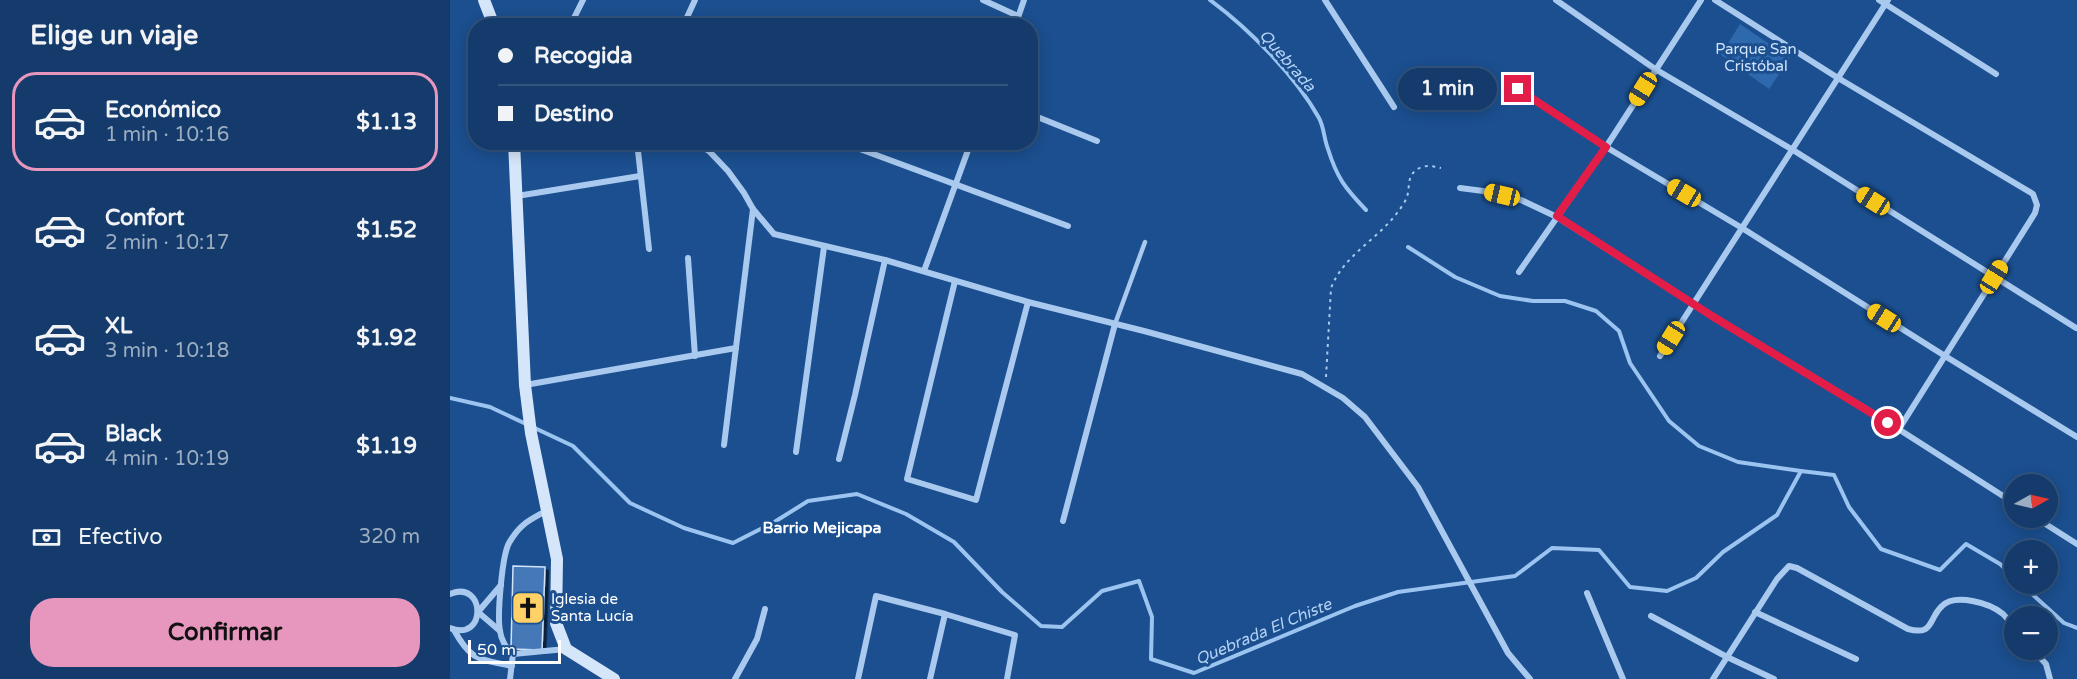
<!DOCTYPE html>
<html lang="es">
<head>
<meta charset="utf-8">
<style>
	body { margin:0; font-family:"Varela Round",sans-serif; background:#1d4271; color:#f1f3f6; height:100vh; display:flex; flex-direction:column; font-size:22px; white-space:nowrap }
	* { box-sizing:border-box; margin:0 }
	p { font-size:20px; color:#9dadc1 }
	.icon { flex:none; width:33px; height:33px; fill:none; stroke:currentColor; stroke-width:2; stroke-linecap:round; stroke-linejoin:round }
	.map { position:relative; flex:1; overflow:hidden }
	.side { display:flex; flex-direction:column; background:#143b6b; width:450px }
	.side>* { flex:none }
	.top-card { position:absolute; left:18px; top:18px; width:570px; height:132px; border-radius:24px; box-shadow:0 3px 15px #0003,0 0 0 2px #33557e; display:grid; align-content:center; height:132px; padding:0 30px; background:#143b6b }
	.needle { width:39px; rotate:82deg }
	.tools { position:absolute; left:1554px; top:474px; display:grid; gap:12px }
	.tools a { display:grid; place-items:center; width:54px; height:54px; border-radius:50%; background:#143b6b; box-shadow:0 3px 15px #0003,0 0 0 2px #33557e; font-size:30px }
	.scale { position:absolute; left:18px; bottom:15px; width:93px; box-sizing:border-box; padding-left:6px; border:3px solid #fff; border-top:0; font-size:16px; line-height:21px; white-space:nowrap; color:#fff; -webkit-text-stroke:4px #1b4f8f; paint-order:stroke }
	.end { position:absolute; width:27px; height:27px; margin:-14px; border:8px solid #e11d48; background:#fff; box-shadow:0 0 0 3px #fff }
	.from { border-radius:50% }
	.bubble { position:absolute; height:42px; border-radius:21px; background:#143b6b; box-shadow:0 3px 15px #0003,0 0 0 2px #33557e; font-size:20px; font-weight:800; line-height:42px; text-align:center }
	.car { position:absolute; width:18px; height:36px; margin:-18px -9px; border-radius:8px; box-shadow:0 0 4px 2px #0007; background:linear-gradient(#f5c518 24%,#345 0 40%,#f5c518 0 76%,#345 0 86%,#f5c518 0) }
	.top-card b { display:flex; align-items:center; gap:21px; height:57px; font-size:22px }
	.top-card b+b { border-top:2px solid #33557e }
	.top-card i { width:15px; height:15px; background:#f1f3f6 }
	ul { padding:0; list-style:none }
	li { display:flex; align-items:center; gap:18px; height:99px; margin:0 12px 9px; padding:0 18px; border:3px solid transparent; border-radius:24px }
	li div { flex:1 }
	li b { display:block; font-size:22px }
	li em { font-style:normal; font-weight:800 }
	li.on { border-color:#e797bd }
	li>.icon { width:54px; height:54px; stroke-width:1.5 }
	h2 { padding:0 30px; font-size:27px; line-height:72px }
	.pay { display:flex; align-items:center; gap:15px; height:66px; padding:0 30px; font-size:22px }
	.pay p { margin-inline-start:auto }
	.action { display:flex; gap:12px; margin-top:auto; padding:12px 30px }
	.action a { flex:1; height:69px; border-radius:24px; background:#e797bd; color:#111; font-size:24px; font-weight:800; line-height:69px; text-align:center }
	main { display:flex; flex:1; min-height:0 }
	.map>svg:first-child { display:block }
	.green { fill:#2e69ad }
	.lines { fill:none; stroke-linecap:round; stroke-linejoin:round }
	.stream { stroke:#9cc4f0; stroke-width:4 }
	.building { fill:#4478b7; stroke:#cfe3fa; stroke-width:1.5; filter:url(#shadow) }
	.path { stroke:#a9c9ee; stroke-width:2; stroke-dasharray:3 4.5; stroke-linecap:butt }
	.lane { stroke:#a9c9ee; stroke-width:4.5 }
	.street { stroke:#a9c9ee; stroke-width:6 }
	.secondary { stroke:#d6e6fa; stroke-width:12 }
	.route { stroke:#e11d48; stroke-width:8 }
	.labels { text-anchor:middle; stroke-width:6; stroke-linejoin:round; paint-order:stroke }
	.park-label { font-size:15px; fill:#cfe3fa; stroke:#1b4f8f }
	.poi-label { font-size:15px; fill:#fff; stroke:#1b4f8f; text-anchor:start }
	.water-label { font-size:16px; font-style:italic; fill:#b5d3f5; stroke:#1b4f8f }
	.neighbourhood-label { font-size:16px; font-weight:bold; fill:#fff; stroke:#1b4f8f }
</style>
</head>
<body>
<main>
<section class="side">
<h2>Elige un viaje</h2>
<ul>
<li class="on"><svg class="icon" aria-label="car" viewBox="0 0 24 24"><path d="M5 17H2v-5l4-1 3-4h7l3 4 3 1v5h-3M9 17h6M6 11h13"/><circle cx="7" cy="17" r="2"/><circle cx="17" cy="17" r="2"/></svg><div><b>Económico</b><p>1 min · 10:16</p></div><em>$1.13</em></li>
<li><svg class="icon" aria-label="car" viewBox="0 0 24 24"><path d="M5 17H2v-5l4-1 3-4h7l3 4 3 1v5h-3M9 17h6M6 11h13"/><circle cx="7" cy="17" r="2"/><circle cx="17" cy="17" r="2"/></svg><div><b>Confort</b><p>2 min · 10:17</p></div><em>$1.52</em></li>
<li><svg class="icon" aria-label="car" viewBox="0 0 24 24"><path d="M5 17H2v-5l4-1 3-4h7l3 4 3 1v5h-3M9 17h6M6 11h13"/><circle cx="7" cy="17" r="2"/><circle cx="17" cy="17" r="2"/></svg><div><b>XL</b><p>3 min · 10:18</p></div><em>$1.92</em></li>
<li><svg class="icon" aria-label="car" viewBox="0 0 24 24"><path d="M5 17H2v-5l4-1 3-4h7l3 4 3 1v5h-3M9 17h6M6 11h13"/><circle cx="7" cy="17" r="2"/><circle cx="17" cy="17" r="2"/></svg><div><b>Black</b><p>4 min · 10:19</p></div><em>$1.19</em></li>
</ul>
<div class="pay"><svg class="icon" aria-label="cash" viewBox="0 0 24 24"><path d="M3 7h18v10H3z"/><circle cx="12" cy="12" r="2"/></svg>Efectivo<p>320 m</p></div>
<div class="action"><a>Confirmar</a></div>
</section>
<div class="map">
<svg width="1627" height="679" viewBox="0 0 1627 679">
	<defs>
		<filter id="shadow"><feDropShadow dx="3.5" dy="3.5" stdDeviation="0" flood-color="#0009"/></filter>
	</defs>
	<rect width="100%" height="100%" fill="#1b4f8f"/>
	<path class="green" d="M 1290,24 L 1340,58 L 1319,89 L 1271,55 Z"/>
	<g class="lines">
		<g class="stream">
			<path d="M 760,0 C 799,29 845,75 869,118 C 874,127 874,139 878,149 C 887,178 895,188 916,210"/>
			<path d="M 958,247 L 1005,277 L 1050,296 L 1083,301 L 1115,301 L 1146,311 L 1169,331 L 1180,363 L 1219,421 L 1249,446 L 1288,462 L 1351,471"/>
			<path d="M 0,398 L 40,407 L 123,446 L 180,503 L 234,528 L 283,543 L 326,521 L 358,501 L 407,494 L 456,514 L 504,542 L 552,592 L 591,626 L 612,627 L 652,591 L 689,581 L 702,617 L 701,659 L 744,673 L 905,606 L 948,592 L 1065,576 L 1102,548 L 1149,550 L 1180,587 L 1217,591 L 1246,578 L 1273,552 L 1327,515 L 1351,471 L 1384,475 L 1399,507 L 1431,549 L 1490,570 L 1516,544 L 1550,564 L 1564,577"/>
			<path d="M 1571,584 L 1614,623 L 1627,628"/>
		</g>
	</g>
	<path class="building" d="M 63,566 L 95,567 L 92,650 L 61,649 Z"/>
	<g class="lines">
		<path class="path" d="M 876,377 L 881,288 C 894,255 927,240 947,213 C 951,208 955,202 957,197 C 960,187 957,178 965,171 C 973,164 982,166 991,168"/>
		<path class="lane" d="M 665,324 L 695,242"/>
		<g class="street">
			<path d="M 533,0 L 568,16"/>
			<path d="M 875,0 L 944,107"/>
			<path d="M 1106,0 L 1205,69 L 1343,150 L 1626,328"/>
			<path d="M 1265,0 L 1388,78 L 1583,194 L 1587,205 L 1585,213 L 1449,429"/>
			<path d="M 1429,0 L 1546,74"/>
			<path d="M 120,26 L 133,0"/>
			<path d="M 233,26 L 245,0"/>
			<path d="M 565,26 L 574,0"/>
			<path d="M 1068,89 L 1156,147 L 1292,228 L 1495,356 L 1627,437"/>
			<path d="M 580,114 L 647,141"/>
			<path d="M 187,142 L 199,249"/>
			<path d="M 244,142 L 259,151 L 278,171 L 294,193 L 303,209 L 324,234 L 435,260 L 578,302 L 694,331 L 852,374 L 893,398 L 915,417 L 968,487 L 1058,653 L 1080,679"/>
			<path d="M 399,145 L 618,226"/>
			<path d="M 1010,188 L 1033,191 L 1071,200 L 1107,217 L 1262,316 L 1428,416 L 1564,503"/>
			<path d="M 67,196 L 190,176"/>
			<path d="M 238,258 L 245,356"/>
			<path d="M 474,271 L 521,142"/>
			<path d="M 1069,272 L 1156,147 L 1251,0"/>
			<path d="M 505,281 L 457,479 L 526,500 L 578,302"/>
			<path d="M 1210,356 L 1438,0"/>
			<path d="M 75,385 L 286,348"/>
			<path d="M 274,445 L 303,209"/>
			<path d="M 346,452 L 374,247"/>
			<path d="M 389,459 L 405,395 L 435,260"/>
			<path d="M 96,511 C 78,521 70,524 59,543 C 52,556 47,615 50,631 C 51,639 56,649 63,654 L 116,649"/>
			<path d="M 1586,518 L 1627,544"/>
			<path d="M 613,521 L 665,324"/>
			<path d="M 1137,593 L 1173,679"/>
			<path d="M 0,594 C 36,579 37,643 0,628"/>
			<path d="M 1305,612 L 1406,659"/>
			<path d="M 1201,616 L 1277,657 L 1324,679"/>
			<path d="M 4,630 C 21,661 29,659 62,666"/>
			<path d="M 50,631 L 28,612 L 51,585"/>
			<path d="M 1583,650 L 1596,664 L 1600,679"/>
			<path d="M 60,679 L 63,654"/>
			<path d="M 285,679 L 307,639 L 315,609"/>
			<path d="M 408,679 L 426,596 L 495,614 L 565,635 L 557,679"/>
			<path d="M 480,679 L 495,614"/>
			<path d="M 1263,679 L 1327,579 L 1339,566 L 1347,568 L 1458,629 C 1484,636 1478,619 1492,606 C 1505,593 1540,603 1553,614 C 1557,618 1561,624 1564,629"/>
		</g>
		<g class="secondary">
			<path d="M 34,0 L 44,26"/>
			<path d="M 64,142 L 75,385 L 81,433 L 107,559 L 106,623 L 116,649 L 164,679"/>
		</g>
	</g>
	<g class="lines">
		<path class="route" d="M 1068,89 L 1156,147 L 1107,216 L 1262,316 L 1438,423"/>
	</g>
	<defs>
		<g id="church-square" transform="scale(1.725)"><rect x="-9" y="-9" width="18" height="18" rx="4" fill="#ffd166" stroke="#1b4f8f"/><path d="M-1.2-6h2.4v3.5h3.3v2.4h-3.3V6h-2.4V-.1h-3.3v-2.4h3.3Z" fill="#111"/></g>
	</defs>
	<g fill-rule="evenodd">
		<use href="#church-square" x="78" y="608"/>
	</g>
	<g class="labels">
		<g class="park-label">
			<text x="1306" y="54">Parque San<tspan x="1306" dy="17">Cristóbal</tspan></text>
		</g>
		<g class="poi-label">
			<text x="101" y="604">Iglesia de<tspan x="101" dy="17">Santa Lucía</tspan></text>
		</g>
		<g class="water-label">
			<text transform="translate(838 60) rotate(49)" y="6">Quebrada</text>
			<text transform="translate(813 631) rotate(-23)" y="6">Quebrada El Chiste</text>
		</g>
		<g class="neighbourhood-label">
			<text x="372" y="533">Barrio Mejicapa</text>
		</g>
	</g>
</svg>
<div class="tools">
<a><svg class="needle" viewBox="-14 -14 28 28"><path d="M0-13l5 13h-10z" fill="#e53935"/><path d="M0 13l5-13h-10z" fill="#9dadc1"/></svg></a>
<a>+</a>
<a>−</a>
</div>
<div class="scale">50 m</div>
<i class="end from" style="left:1438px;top:423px"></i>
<i class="end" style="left:1068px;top:89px"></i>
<div class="bubble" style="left:948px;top:68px;width:99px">1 min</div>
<i class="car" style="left:1193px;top:89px;rotate:212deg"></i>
<i class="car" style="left:1234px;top:193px;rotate:301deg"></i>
<i class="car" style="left:1052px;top:195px;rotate:283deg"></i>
<i class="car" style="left:1423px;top:201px;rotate:302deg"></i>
<i class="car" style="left:1544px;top:277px;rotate:32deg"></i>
<i class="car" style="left:1434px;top:318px;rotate:302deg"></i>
<i class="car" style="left:1221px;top:338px;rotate:212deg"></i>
<div class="top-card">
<b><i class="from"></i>Recogida</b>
<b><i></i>Destino</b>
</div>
</div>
</main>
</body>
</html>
